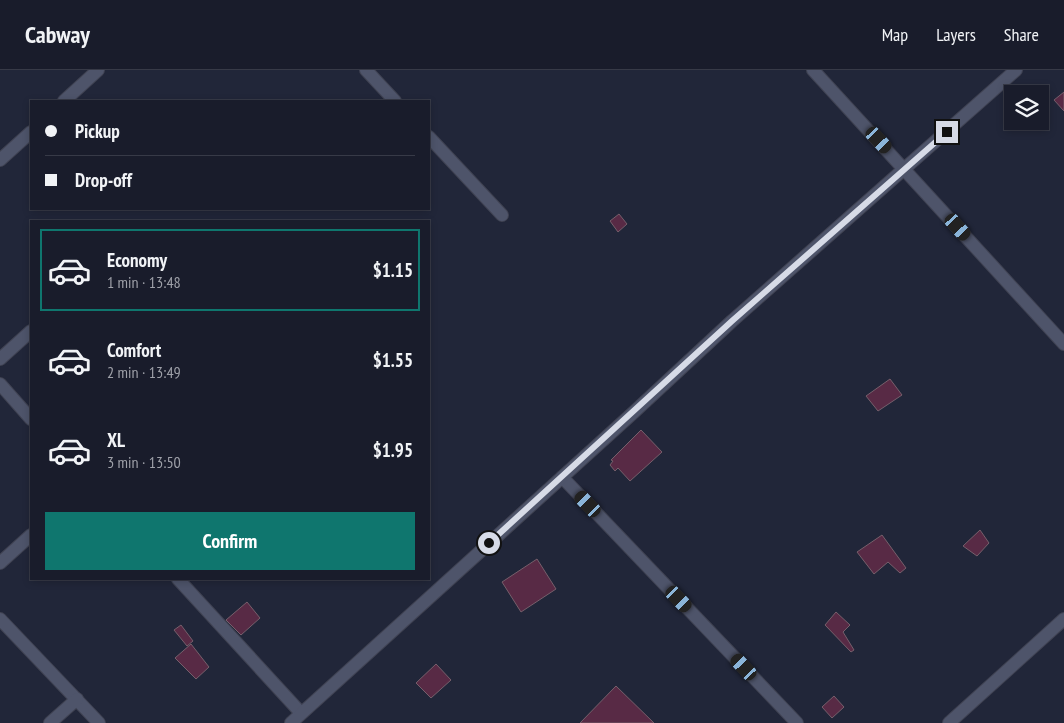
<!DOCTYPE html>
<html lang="en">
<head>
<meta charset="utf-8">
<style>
	body { margin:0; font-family:"PT Sans Narrow",sans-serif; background:#262937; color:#f1f3f6; height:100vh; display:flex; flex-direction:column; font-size:19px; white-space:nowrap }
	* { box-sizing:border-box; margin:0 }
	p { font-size:16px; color:#9fa1a9 }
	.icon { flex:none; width:28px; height:28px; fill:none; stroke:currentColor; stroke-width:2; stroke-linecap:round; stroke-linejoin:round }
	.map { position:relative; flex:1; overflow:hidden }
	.drawer { position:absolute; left:30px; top:150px; width:400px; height:360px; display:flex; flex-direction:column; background:#191c2b; border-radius:0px; box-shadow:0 2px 8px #0003,0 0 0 1px #373a47 }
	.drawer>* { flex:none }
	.banner { position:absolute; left:30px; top:30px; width:400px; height:110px; border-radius:0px; box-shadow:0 2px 8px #0003,0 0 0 1px #373a47; display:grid; align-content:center; height:110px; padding:0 15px; background:#191c2b }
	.controls { position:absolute; left:1004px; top:15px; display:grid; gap:10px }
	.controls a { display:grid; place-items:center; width:45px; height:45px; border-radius:0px; background:#191c2b; box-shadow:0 2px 8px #0003,0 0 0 1px #373a47; font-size:25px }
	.end { position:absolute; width:22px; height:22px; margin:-11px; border:6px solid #d7dbe7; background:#111; box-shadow:0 0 0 2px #111 }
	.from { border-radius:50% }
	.car { position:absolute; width:15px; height:30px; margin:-15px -8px; border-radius:6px; box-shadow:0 0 4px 1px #0007; background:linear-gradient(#222 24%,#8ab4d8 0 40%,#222 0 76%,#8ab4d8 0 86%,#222 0) }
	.banner b { display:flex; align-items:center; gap:18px; height:48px; font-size:19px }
	.banner b+b { border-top:1px solid #373a47 }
	.banner i { width:12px; height:12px; background:#f1f3f6 }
	ul { padding:9px 0 0; list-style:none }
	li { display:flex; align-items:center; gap:15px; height:82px; margin:0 10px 8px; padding:0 5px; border:2px solid transparent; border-radius:0px }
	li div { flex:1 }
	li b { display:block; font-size:19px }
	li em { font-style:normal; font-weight:700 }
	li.current { border-color:#0f766e }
	li>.icon { width:45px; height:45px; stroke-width:1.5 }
	.cta { display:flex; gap:10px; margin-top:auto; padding:10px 15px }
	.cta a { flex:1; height:58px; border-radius:0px; background:#0f766e; color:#fff; font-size:20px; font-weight:700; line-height:58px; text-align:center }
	header { display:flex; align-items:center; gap:30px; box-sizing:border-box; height:70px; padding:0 25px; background:#191c2b; border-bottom:1px solid #373a47 }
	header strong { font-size:24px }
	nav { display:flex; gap:28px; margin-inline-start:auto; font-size:18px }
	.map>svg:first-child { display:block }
	.building { fill:#582a45; stroke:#765f6b }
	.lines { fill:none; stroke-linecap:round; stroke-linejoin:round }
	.minor-casing { stroke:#404353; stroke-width:14 }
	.minor { stroke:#4e546a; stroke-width:12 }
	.route { stroke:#d7dbe7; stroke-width:6 }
</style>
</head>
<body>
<header>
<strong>Cabway</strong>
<nav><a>Map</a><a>Layers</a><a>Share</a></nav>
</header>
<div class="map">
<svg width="1064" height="653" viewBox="0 0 1064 653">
	<rect width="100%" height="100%" fill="#212639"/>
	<g class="building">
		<path d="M 1064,22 L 1064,41 L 1054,30 Z"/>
		<path d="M 619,144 L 627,154 L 618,162 L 610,151 Z"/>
		<path d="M 890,309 L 902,325 L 878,341 L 866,326 Z"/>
		<path d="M 641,360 L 662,382 L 630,411 L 618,398 L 615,401 L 610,395 L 613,391 L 611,390 Z"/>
		<path d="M 980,460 L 989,473 L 977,486 L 963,476 Z"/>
		<path d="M 882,465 L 906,498 L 900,503 L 888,492 L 874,504 L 857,482 Z"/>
		<path d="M 537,489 L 556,519 L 521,542 L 502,512 Z"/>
		<path d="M 247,532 L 260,548 L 241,565 L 226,550 Z"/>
		<path d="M 836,542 L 850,555 L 843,562 L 854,580 L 851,582 L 825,555 Z"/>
		<path d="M 181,555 L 193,571 L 187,576 L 174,560 Z"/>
		<path d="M 191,574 L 209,597 L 196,609 L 175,588 Z"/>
		<path d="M 436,594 L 451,610 L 431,628 L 416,613 Z"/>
		<path d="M 616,616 L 654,653 L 580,653 Z"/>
		<path d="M 834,626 L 844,637 L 832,648 L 822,637 Z"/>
	</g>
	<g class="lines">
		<g class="minor-casing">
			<g id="minor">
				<path d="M 366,0 L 395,31"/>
				<path d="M 813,0 L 1064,274"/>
				<path d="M 64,31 L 98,0"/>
				<path d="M 429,67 L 502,145"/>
				<path d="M 0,90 L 31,62"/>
				<path d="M 0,289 L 31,261"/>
				<path d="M 0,314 L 31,349"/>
				<path d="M 562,407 L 797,653"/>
				<path d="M 0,493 L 31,465"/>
				<path d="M 178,509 L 301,643"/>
				<path d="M 0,549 L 99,653"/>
				<path d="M 50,653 L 77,629"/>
				<path d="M 291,653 L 634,342 L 732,251 L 1016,0"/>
				<path d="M 949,653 L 1064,549"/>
			</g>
		</g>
		<use href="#minor" class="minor"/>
	</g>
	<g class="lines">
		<path class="route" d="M 489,473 L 732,251 L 947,62"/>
	</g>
</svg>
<div class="controls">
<a><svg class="icon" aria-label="layers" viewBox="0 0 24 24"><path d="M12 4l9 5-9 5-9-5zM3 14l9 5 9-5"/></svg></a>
</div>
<i class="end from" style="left:489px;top:473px"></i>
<i class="end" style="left:947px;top:62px"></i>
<i class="car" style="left:879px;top:70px;rotate:137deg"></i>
<i class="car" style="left:958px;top:157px;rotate:138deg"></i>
<i class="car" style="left:588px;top:434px;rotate:316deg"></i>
<i class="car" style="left:679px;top:529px;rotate:136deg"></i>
<i class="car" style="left:744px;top:597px;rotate:317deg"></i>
<div class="banner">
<b><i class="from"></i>Pickup</b>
<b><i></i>Drop-off</b>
</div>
<section class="drawer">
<ul>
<li class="current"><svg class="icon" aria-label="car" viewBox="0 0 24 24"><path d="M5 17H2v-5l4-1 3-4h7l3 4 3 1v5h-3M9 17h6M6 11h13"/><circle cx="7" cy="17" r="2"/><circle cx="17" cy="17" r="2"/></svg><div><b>Economy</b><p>1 min · 13:48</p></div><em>$1.15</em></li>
<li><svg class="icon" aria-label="car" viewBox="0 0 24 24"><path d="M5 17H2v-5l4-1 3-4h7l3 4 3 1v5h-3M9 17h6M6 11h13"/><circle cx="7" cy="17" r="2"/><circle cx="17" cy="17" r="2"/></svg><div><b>Comfort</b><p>2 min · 13:49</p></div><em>$1.55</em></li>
<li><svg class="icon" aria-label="car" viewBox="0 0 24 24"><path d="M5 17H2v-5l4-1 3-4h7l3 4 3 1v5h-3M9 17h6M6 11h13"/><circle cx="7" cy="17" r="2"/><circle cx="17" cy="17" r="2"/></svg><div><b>XL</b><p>3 min · 13:50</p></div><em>$1.95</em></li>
</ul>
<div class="cta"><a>Confirm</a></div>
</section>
</div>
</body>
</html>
